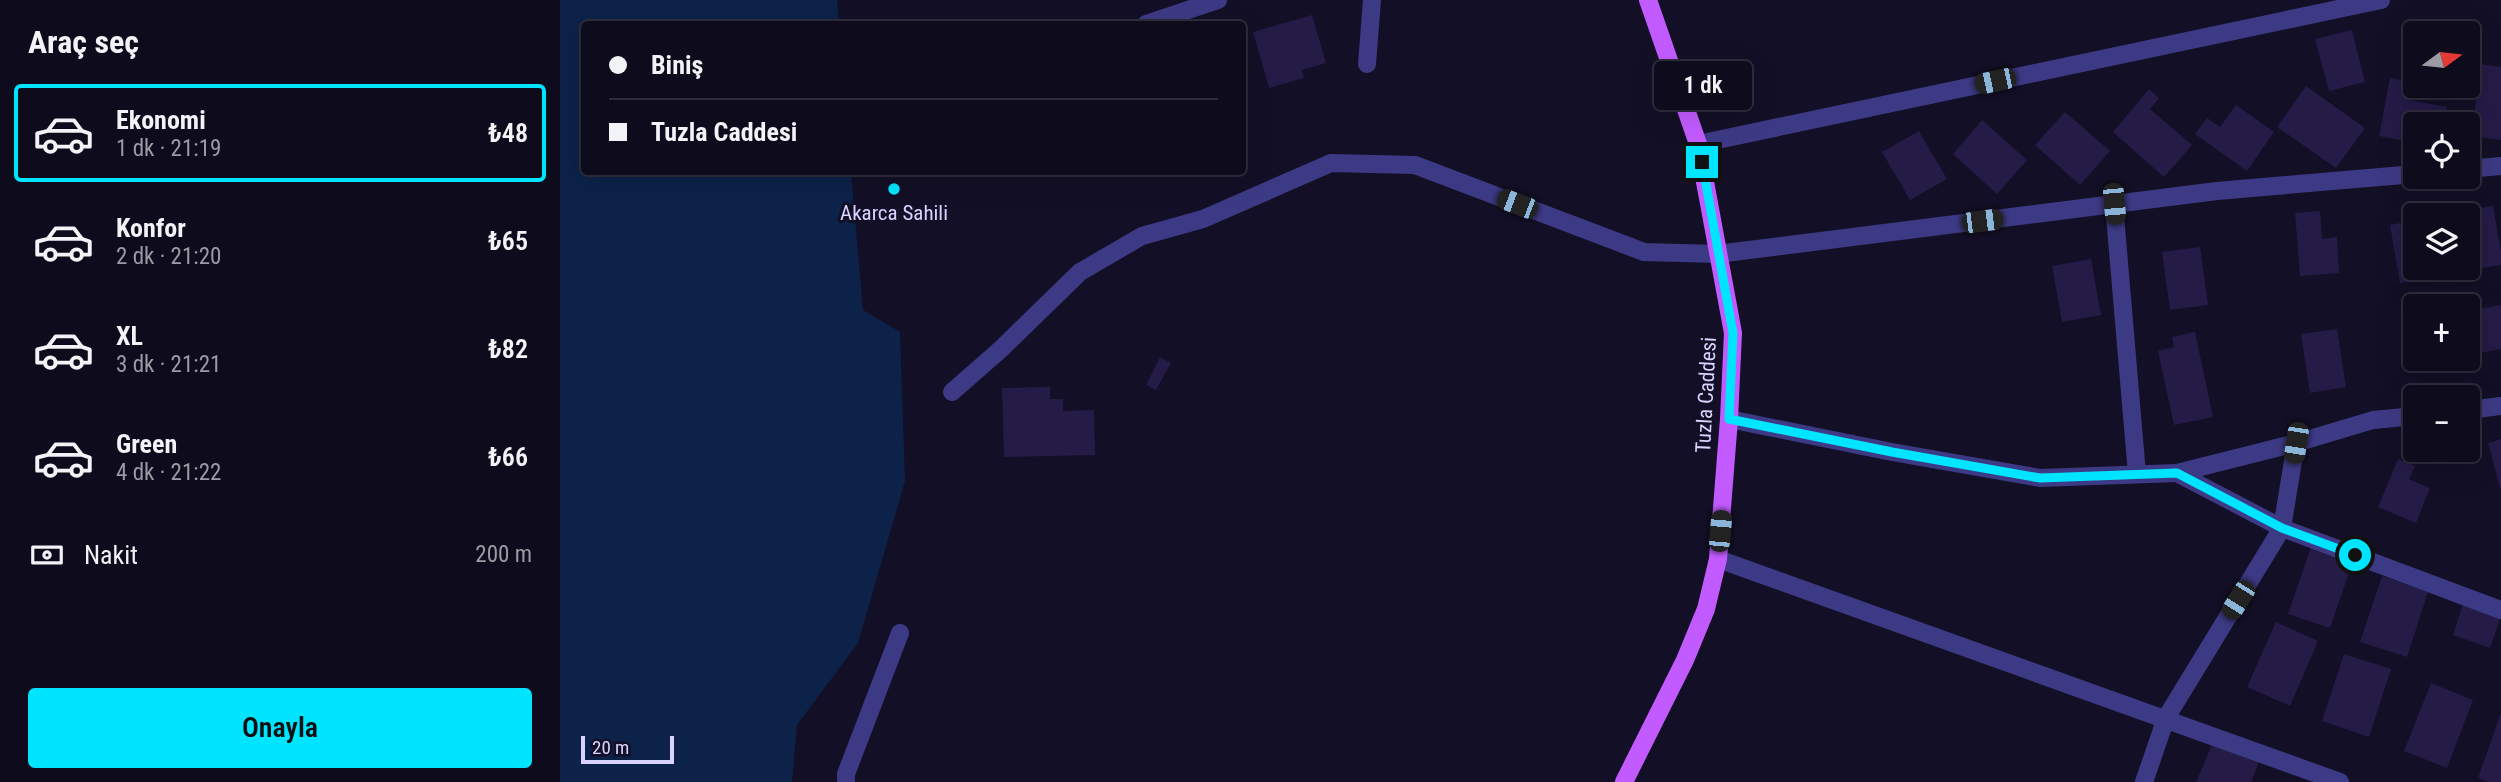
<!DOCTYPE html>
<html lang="tr">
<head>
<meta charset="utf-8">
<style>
	body { margin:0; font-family:"Roboto Condensed",sans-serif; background:#1c1929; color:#f1f3f6; height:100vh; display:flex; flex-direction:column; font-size:26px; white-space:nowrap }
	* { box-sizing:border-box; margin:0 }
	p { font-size:23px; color:#9b9ba3 }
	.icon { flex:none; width:38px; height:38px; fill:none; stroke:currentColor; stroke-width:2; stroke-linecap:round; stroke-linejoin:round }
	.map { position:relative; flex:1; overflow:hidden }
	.details { display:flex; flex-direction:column; background:#0e0b1c; width:560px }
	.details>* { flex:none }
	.banner { position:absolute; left:21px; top:21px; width:665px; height:154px; border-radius:7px; box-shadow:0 7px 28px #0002,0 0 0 2px #2e2b3b; display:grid; align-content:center; height:154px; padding:0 28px; background:#0e0b1c }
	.needle { width:46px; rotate:75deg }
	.buttons { position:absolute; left:1843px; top:21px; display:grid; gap:14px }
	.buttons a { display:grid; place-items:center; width:77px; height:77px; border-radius:7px; background:#0e0b1c; box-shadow:0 7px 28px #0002,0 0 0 2px #2e2b3b; font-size:35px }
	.scale { position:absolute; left:21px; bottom:18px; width:93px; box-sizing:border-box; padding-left:7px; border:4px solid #d9d4ff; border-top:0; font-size:19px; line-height:24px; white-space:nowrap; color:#d9d4ff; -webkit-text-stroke:5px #130f26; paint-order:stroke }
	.end { position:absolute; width:32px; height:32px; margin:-16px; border:9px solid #00e5ff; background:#111; box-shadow:0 0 0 4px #111 }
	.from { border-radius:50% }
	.bubble { position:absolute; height:49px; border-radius:7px; background:#0e0b1c; box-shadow:0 7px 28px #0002,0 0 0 2px #2e2b3b; font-size:23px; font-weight:600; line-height:49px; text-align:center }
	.car { position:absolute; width:21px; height:42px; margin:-21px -10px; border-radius:9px; box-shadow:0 0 5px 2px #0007; background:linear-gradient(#222 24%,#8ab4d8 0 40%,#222 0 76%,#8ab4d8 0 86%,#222 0) }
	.banner b { display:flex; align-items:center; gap:24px; height:66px; font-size:26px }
	.banner b+b { border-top:2px solid #2e2b3b }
	.banner i { width:18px; height:18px; background:#f1f3f6 }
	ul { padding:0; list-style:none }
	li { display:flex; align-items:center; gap:21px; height:98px; margin:0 14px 10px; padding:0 14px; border:4px solid transparent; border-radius:7px }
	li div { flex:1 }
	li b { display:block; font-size:26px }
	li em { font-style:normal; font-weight:600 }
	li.active { border-color:#00e5ff }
	li>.icon { width:63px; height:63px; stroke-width:1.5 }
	h2 { padding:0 28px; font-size:32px; line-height:84px }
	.pay { display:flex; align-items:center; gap:18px; height:77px; padding:0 28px; font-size:26px }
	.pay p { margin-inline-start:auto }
	.cta { display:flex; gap:14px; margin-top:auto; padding:14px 28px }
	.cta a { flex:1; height:80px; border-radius:7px; background:#00e5ff; color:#111; font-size:28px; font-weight:600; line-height:80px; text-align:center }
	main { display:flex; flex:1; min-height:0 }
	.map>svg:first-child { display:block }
	.water { fill:#0c2248 }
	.building { fill:#241b47 }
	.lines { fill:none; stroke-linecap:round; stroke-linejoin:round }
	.minor { stroke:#3d3a85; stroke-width:18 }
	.major { stroke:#c25bff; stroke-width:18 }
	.route { stroke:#00e5ff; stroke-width:9 }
	.poi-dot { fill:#00e5ff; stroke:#130f26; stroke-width:2.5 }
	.labels { text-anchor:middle; stroke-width:6; stroke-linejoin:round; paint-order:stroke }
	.poi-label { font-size:21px; fill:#d9d4ff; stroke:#130f26 }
	.street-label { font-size:21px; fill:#d9d4ff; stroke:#130f26 }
</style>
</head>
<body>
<main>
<section class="details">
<h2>Araç seç</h2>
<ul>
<li class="active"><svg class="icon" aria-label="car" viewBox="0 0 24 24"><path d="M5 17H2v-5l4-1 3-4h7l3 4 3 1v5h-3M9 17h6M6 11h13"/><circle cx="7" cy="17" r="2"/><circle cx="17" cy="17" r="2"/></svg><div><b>Ekonomi</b><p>1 dk · 21:19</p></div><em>₺48</em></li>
<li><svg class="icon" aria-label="car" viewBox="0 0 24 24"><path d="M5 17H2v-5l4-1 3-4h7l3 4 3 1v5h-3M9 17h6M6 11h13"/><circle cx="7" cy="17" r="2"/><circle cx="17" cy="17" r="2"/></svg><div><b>Konfor</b><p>2 dk · 21:20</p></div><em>₺65</em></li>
<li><svg class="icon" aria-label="car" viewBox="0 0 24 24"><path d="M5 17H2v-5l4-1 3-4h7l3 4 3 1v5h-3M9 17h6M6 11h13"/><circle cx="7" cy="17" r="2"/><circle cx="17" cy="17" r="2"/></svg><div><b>XL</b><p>3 dk · 21:21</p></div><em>₺82</em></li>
<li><svg class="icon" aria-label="car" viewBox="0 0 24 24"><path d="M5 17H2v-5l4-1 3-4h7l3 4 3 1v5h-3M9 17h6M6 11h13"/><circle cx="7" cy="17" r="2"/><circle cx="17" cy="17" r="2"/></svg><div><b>Green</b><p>4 dk · 21:22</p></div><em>₺66</em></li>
</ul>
<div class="pay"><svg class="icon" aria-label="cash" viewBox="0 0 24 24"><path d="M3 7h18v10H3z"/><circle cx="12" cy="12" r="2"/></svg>Nakit<p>200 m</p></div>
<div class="cta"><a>Onayla</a></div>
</section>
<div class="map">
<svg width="1941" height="782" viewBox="0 0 1941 782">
	<rect width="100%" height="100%" fill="#130f26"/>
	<path class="water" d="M 0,0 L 277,0 L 279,24 L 24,24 L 24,172 L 291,172 L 303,310 L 340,332 L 345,481 L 298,643 L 237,725 L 232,782 L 0,782 Z"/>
	<g class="building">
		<path d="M 752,15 L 766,63 L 742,70 L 744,78 L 709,88 L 693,32 Z"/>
		<path d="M 1792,30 L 1805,82 L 1769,91 L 1755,39 Z"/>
		<path d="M 1921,64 L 1941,67 L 1941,140 L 1911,136 Z"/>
		<path d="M 1830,78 L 1853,82 L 1849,100 L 1887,107 L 1884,124 L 1855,124 L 1855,143 L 1819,136 Z"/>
		<path d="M 1746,86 L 1805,128 L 1776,168 L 1717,127 Z"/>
		<path d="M 1589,89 L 1599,98 L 1590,109 L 1632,145 L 1604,177 L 1553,132 Z"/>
		<path d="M 1676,105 L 1714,132 L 1687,171 L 1635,134 L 1647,118 L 1660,127 Z"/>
		<path d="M 1505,112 L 1550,151 L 1520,185 L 1475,145 Z"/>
		<path d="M 1422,120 L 1467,160 L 1437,194 L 1393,154 Z"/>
		<path d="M 1359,131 L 1387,179 L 1350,200 L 1322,152 Z"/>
		<path d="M 1933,206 L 1941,251 L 1941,265 L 1910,270 L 1908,256 L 1908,215 L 1900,215 L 1899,212 Z"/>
		<path d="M 1760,211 L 1762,239 L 1777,237 L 1779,273 L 1740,276 L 1735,213 Z"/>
		<path d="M 1855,220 L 1855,268 L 1872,268 L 1874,277 L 1840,283 L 1830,225 Z"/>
		<path d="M 1640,247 L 1648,305 L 1610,310 L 1602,252 Z"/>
		<path d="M 1531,259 L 1541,315 L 1502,322 L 1492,266 Z"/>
		<path d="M 1941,305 L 1941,349 L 1919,353 L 1916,332 L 1908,333 L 1908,311 Z"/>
		<path d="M 1777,329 L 1786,387 L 1750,393 L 1741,334 Z"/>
		<path d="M 1635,332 L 1653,417 L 1614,425 L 1598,351 L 1614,347 L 1612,337 Z"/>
		<path d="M 600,357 L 611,363 L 596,390 L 586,385 Z"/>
		<path d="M 490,387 L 490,399 L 503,399 L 503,411 L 534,410 L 535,455 L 444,457 L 442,388 Z"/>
		<path d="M 1941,439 L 1941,488 L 1940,488 L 1928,443 Z"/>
		<path d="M 1838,459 L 1855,466 L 1849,479 L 1870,488 L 1856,523 L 1818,507 Z"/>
		<path d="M 1751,547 L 1793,561 L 1770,628 L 1728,614 Z"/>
		<path d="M 1822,576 L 1868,592 L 1847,657 L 1800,642 Z"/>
		<path d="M 1905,598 L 1941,616 L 1930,648 L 1893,635 Z"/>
		<path d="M 1716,622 L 1758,641 L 1730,706 L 1687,687 Z"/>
		<path d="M 1784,654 L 1831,669 L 1809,737 L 1762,721 Z"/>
		<path d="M 1871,683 L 1913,700 L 1887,768 L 1844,751 Z"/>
		<path d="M 1941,713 L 1941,782 L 1928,782 L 1918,778 Z"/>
		<path d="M 1654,740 L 1700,759 L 1691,782 L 1636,782 Z"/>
	</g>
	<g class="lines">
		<g class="minor">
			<path d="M 586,24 L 658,0"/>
			<path d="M 807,64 L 812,0"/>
			<path d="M 1138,144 L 1821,0"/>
			<path d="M 1908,169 L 1941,166"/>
			<path d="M 1554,204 L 1577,474"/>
			<path d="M 392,392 L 441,349 L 520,272 L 582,236 L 643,219 L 771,163 L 855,165 L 1084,252 L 1157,254 L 1657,191 L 1855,174"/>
			<path d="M 1908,410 L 1941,406"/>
			<path d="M 1169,419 L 1332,452 L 1480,478 L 1617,473 L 1736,443 L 1813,420 L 1855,416"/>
			<path d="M 1617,473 L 1722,528 L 1941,610"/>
			<path d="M 1158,559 L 1780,782"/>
			<path d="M 286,782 L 286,774 L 340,633"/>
			<path d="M 1584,782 L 1606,718 L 1722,528 L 1736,443"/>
		</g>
		<path class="major" d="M 1064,782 L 1125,660 L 1146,609 L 1158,559 L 1169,419 L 1173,333 L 1138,144 L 1088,0"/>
	</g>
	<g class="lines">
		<path class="route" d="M 1142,162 L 1173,333 L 1169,419 L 1332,452 L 1480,478 L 1617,473 L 1722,528 L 1795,555"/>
	</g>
	<circle class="poi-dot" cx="334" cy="189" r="7"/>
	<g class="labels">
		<g class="poi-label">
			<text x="334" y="220">Akarca Sahili</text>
		</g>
		<g class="street-label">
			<text transform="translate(1146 395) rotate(-87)" y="7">Tuzla Caddesi</text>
		</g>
	</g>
</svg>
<div class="buttons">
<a><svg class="needle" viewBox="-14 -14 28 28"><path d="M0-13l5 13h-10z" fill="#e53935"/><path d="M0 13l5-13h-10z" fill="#9b9ba3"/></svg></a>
<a><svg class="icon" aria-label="locate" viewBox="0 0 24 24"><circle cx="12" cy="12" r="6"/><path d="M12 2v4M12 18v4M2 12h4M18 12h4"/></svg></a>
<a><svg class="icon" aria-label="layers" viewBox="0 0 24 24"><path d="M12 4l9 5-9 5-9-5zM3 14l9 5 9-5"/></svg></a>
<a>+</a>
<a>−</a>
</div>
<div class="scale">20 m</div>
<i class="end from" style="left:1795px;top:555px"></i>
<i class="end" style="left:1142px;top:162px"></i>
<div class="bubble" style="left:1094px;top:61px;width:98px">1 dk</div>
<i class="car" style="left:1435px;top:81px;rotate:258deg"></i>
<i class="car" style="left:957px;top:204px;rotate:291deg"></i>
<i class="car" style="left:1554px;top:204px;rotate:175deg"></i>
<i class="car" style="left:1422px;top:221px;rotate:83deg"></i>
<i class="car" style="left:1736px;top:443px;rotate:189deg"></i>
<i class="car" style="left:1160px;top:531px;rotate:5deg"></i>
<i class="car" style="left:1678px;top:600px;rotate:212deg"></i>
<div class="banner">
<b><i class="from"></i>Biniş</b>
<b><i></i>Tuzla Caddesi</b>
</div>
</div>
</main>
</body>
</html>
